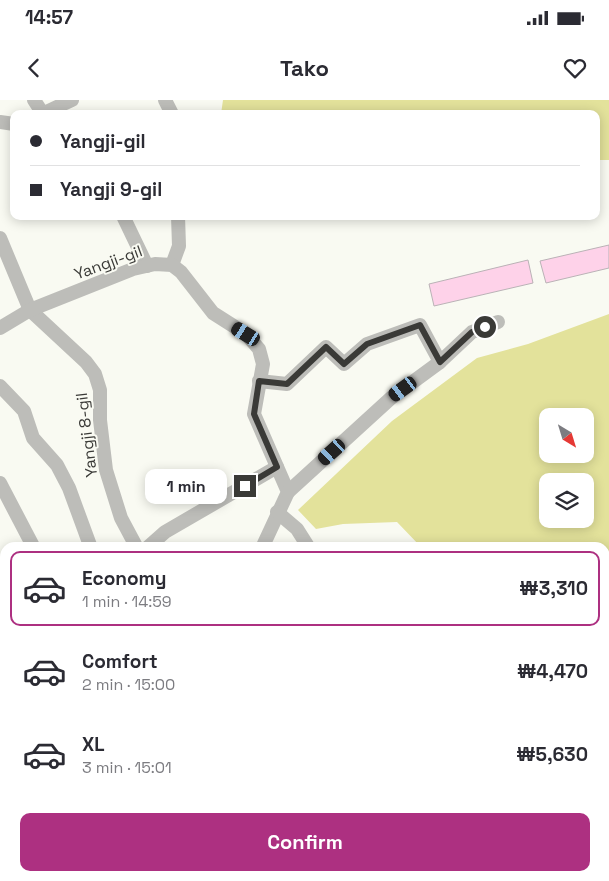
<!DOCTYPE html>
<html lang="en">
<head>
<meta charset="utf-8">
<style>
	body { margin:0; font-family:"Space Grotesk",sans-serif; background:#f7f7f7; color:#2b2b33; height:100vh; display:flex; flex-direction:column; font-size:19px; white-space:nowrap }
	* { box-sizing:border-box; margin:0 }
	p { font-size:16px; color:#7c7c81 }
	.icon { flex:none; width:28px; height:28px; fill:none; stroke:currentColor; stroke-width:2; stroke-linecap:round; stroke-linejoin:round }
	.map { position:relative; flex:1; overflow:hidden }
	.panel { position:absolute; left:0px; top:442px; width:610px; height:339px; display:flex; flex-direction:column; background:#fff; border-radius:15px 15px 0 0; box-shadow:0 2px 12px #0003 }
	.panel>* { flex:none }
	.banner { position:absolute; left:10px; top:10px; width:590px; height:110px; border-radius:10px; box-shadow:0 2px 12px #0003; display:grid; align-content:center; height:110px; padding:0 20px; background:#fff }
	.needle { width:32px; rotate:142deg }
	.buttons { position:absolute; left:539px; top:308px; display:grid; gap:10px }
	.buttons a { display:grid; place-items:center; width:55px; height:55px; border-radius:10px; background:#fff; box-shadow:0 2px 12px #0003; font-size:25px }
	.end { position:absolute; width:22px; height:22px; margin:-11px; border:6px solid #3a3a37; background:#fff; box-shadow:0 0 0 2px #fff }
	.from { border-radius:50% }
	.bubble { position:absolute; height:35px; border-radius:10px; background:#fff; box-shadow:0 2px 12px #0003; font-size:16px; font-weight:800; line-height:35px; text-align:center }
	.car { position:absolute; width:15px; height:30px; margin:-15px -8px; border-radius:6px; box-shadow:0 0 4px 1px #0007; background:linear-gradient(#222 24%,#8ab4d8 0 40%,#222 0 76%,#8ab4d8 0 86%,#222 0) }
	.banner b { display:flex; align-items:center; gap:18px; height:48px; font-size:19px }
	.banner b+b { border-top:1px solid #e1e1e2 }
	.banner i { width:12px; height:12px; background:#2b2b33 }
	ul { padding:9px 0 0; list-style:none }
	li { display:flex; align-items:center; gap:15px; height:75px; margin:0 10px 8px; padding:0 10px; border:2px solid transparent; border-radius:10px }
	li div { flex:1 }
	li b { display:block; font-size:19px }
	li em { font-style:normal; font-weight:800 }
	li.selected { border-color:#ad3081 }
	li>.icon { width:45px; height:45px; stroke-width:1.5 }
	.primary-button { display:flex; gap:10px; margin-top:auto; padding:10px 20px }
	.primary-button a { flex:1; height:58px; border-radius:10px; background:#ad3081; color:#fff; font-size:20px; font-weight:800; line-height:58px; text-align:center }
	.status { display:flex; justify-content:space-between; align-items:center; height:35px; padding:0 25px; background:#fff; direction:ltr }
	.status svg { height:14px; fill:currentColor }
	header { display:flex; justify-content:space-between; align-items:center; height:65px; padding:0 20px; background:#fff; font-size:22px; font-weight:800 }
	.map>svg:first-child { display:block }
	.green { fill:#e3e29b; fill-rule:evenodd }
	.building { fill:#fed2e9; stroke:#bab2b6 }
	.lines { fill:none; stroke-linecap:round; stroke-linejoin:round }
	.path { stroke:#b4b4ae; stroke-width:2.5; stroke-dasharray:4 4; stroke-linecap:butt }
	.minor { stroke:#bdbdb9; stroke-width:14 }
	.route { stroke:#3a3a37; stroke-width:6 }
	.labels { text-anchor:middle; stroke-width:4; stroke-linejoin:round; paint-order:stroke }
	.street-label { font-size:16px; fill:#3a3a37; stroke:#f9faf2 }
</style>
</head>
<body>
<div class="status"><b>14:57</b><svg viewBox="0 0 49 12"><path d="M0 12V9h3v3zM5 12V6h3v6zM10 12V3h3v9zM15 12V0h3v12zM26 1h20v11H26zM47 4h2v5h-2z"/></svg></div>
<header><svg class="icon" aria-label="back" viewBox="0 0 24 24"><path d="M15 5l-7 7 7 7"/></svg>Tako<svg class="icon" aria-label="heart" viewBox="0 0 24 24"><path d="M12 20l-8-8c-3-5 5-10 8-4 3-6 11-1 8 4z"/></svg></header>
<div class="map">
<svg width="609" height="781" viewBox="0 0 609 781">
	<rect width="100%" height="100%" fill="#f9faf2"/>
	<g class="green">
		<path d="M 223,0 L 609,0 L 609,60 L 596,60 L 596,14 L 221,14 Z"/>
		<path d="M 609,214 L 609,781 L 446,781 L 446,776 L 605,776 L 605,448 L 421,447 L 397,422 L 343,424 L 316,429 L 298,410 L 392,321 L 477,258 L 528,244 ZM 585,316 L 585,354 L 548,354 L 548,316 ZM 548,381 L 585,381 L 585,419 L 548,419 Z"/>
	</g>
	<g class="building">
		<path d="M 609,145 L 609,168 L 546,183 L 540,161 Z"/>
		<path d="M 528,160 L 533,183 L 434,206 L 429,184 Z"/>
	</g>
	<g class="lines">
		<g class="path">
			<path d="M 605,514 L 609,507"/>
			<path d="M 605,634 L 609,642"/>
		</g>
		<g class="minor">
			<path d="M 34,0 L 43,14"/>
			<path d="M 165,0 L 172,14"/>
			<path d="M 42,14 L 72,0"/>
			<path d="M 0,22 L 14,24"/>
			<path d="M 123,116 L 147,166"/>
			<path d="M 0,138 L 30,210 L 86,262 L 95,274 L 100,290 L 100,320 L 106,370 L 121,418 L 137,448"/>
			<path d="M 172,165 L 179,146 L 178,116"/>
			<path d="M 0,228 L 30,210 L 133,169 L 155,164 L 172,165 L 181,172 L 213,213 L 246,234 L 259,249 L 263,264 L 254,314 L 288,392 L 262,448"/>
			<path d="M 259,281 L 287,284 L 326,247 L 344,264 L 367,244 L 420,225 L 440,262"/>
			<path d="M 0,286 L 24,311 L 33,338 L 57,365 L 69,388 L 91,448"/>
			<path d="M 0,383 L 34,448"/>
			<path d="M 288,392 L 391,298 L 440,262 L 472,232 L 498,222"/>
			<path d="M 277,412 L 297,429 L 309,448"/>
			<path d="M 147,448 L 165,432 L 277,367"/>
			<path d="M 0,547 L 5,560"/>
			<path d="M 0,618 L 5,630"/>
			<path d="M 330,776 L 342,781"/>
			<path d="M 426,776 L 427,781"/>
			<path d="M 47,781 L 54,776"/>
		</g>
	</g>
	<g class="lines">
		<path class="route" d="M 245,386 L 277,367 L 254,314 L 259,281 L 287,284 L 326,247 L 344,264 L 367,244 L 420,225 L 440,262 L 472,232 L 485,227"/>
	</g>
	<g class="labels">
		<g class="street-label">
			<text transform="translate(108 162) rotate(-20)" y="6">Yangji-gil</text>
			<text transform="translate(86 335) rotate(-97)" y="6">Yangji 8-gil</text>
		</g>
	</g>
</svg>
<div class="buttons">
<a><svg class="needle" viewBox="-14 -14 28 28"><path d="M0-13l5 13h-10z" fill="#e53935"/><path d="M0 13l5-13h-10z" fill="#7c7c81"/></svg></a>
<a><svg class="icon" aria-label="layers" viewBox="0 0 24 24"><path d="M12 4l9 5-9 5-9-5zM3 14l9 5 9-5"/></svg></a>
</div>
<i class="end from" style="left:485px;top:227px"></i>
<i class="end" style="left:245px;top:386px"></i>
<div class="bubble" style="left:145px;top:369px;width:82px">1 min</div>
<i class="car" style="left:246px;top:234px;rotate:301deg"></i>
<i class="car" style="left:403px;top:289px;rotate:234deg"></i>
<i class="car" style="left:332px;top:352px;rotate:228deg"></i>
<div class="banner">
<b><i class="from"></i>Yangji-gil</b>
<b><i></i>Yangji 9-gil</b>
</div>
<section class="panel">
<ul>
<li class="selected"><svg class="icon" aria-label="car" viewBox="0 0 24 24"><path d="M5 17H2v-5l4-1 3-4h7l3 4 3 1v5h-3M9 17h6M6 11h13"/><circle cx="7" cy="17" r="2"/><circle cx="17" cy="17" r="2"/></svg><div><b>Economy</b><p>1 min · 14:59</p></div><em>₩3,310</em></li>
<li><svg class="icon" aria-label="car" viewBox="0 0 24 24"><path d="M5 17H2v-5l4-1 3-4h7l3 4 3 1v5h-3M9 17h6M6 11h13"/><circle cx="7" cy="17" r="2"/><circle cx="17" cy="17" r="2"/></svg><div><b>Comfort</b><p>2 min · 15:00</p></div><em>₩4,470</em></li>
<li><svg class="icon" aria-label="car" viewBox="0 0 24 24"><path d="M5 17H2v-5l4-1 3-4h7l3 4 3 1v5h-3M9 17h6M6 11h13"/><circle cx="7" cy="17" r="2"/><circle cx="17" cy="17" r="2"/></svg><div><b>XL</b><p>3 min · 15:01</p></div><em>₩5,630</em></li>
</ul>
<div class="primary-button"><a>Confirm</a></div>
</section>
</div>
</body>
</html>
